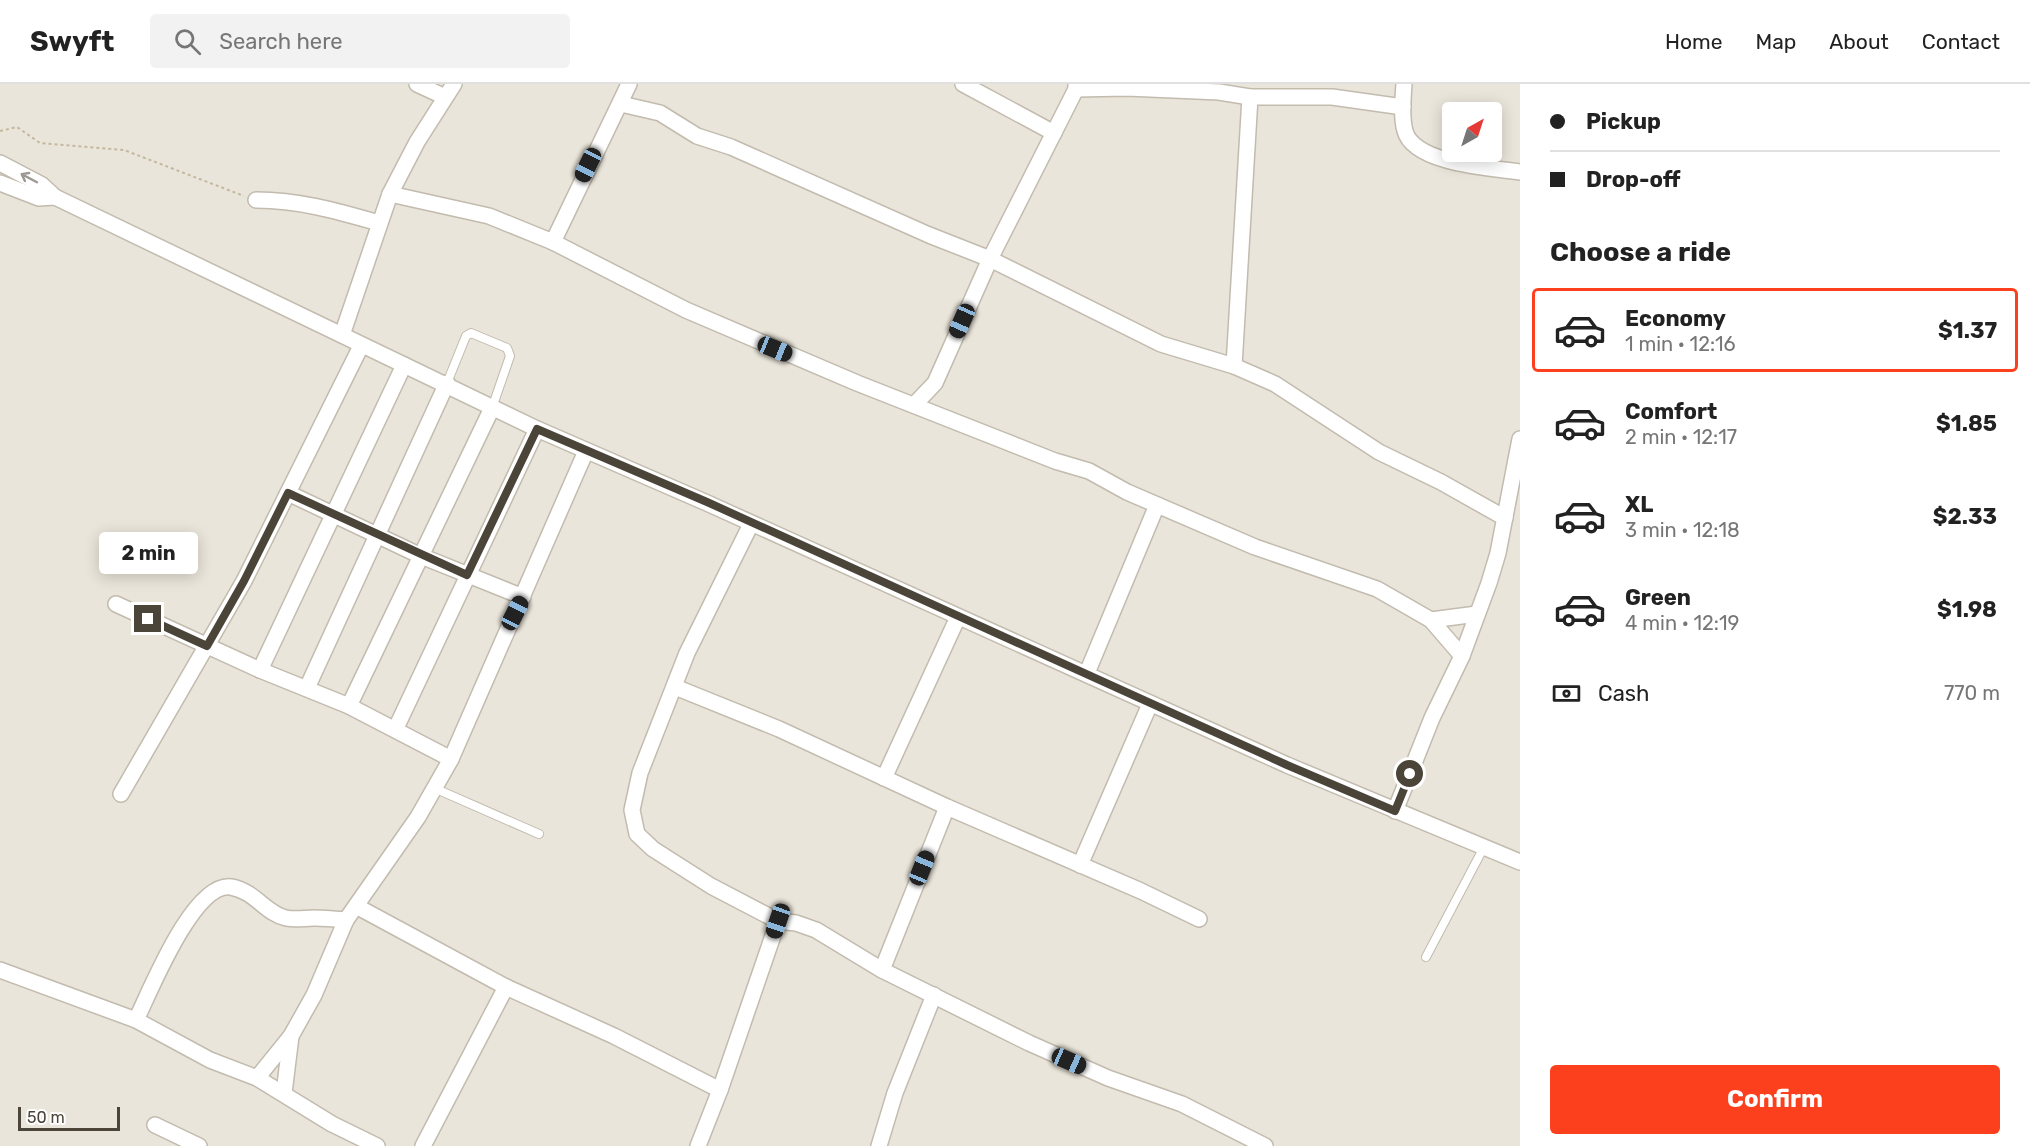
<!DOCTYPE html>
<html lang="en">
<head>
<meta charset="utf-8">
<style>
	body { margin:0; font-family:Rubik,sans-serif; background:#f2f2f2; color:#222; height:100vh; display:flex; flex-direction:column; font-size:22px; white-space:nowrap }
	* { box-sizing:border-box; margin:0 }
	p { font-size:20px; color:#767676 }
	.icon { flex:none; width:33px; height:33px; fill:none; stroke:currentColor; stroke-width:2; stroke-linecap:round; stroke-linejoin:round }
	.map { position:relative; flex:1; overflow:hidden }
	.side { display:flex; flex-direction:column; background:#fff; width:510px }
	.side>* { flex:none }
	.guide { display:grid; align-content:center; height:132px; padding:0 30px; background:#fff }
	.needle { width:39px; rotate:39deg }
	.controls { position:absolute; left:1442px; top:18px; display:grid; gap:12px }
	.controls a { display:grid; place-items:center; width:60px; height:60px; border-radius:6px; background:#fff; box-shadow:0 3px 15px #0003; font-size:30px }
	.scale { position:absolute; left:18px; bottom:15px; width:102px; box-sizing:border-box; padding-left:6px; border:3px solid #4b4439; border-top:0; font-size:16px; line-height:21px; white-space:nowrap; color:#4b4439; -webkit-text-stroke:4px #fff; paint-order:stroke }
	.end { position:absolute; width:27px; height:27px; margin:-14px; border:8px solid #4b4439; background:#fff; box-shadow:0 0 0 3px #fff }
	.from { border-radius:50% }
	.bubble { position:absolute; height:42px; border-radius:6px; background:#fff; box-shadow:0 3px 15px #0003; font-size:20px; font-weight:700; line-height:42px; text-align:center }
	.car { position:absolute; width:18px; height:36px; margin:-18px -9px; border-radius:8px; box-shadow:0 0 4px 2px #0007; background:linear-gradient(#222 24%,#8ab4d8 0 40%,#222 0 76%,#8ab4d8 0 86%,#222 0) }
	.guide b { display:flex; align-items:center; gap:21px; height:57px; font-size:22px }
	.guide b+b { border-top:2px solid #e0e0e0 }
	.guide i { width:15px; height:15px; background:#222 }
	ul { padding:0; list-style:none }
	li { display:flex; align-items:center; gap:18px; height:84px; margin:0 12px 9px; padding:0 18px; border:3px solid transparent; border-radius:6px }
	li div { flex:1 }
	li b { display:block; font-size:22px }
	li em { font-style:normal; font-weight:700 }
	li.active { border-color:#fc3f1d }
	li>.icon { width:54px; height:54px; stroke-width:1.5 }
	h2 { padding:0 30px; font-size:27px; line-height:72px }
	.pay { display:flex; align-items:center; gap:15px; height:66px; padding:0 30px; font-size:22px }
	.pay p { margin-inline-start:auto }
	.cta { display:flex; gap:12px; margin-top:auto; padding:12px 30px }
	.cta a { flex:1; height:69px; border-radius:6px; background:#fc3f1d; color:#fff; font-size:24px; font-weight:700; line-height:69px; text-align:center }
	header { display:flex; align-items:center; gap:36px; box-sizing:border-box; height:84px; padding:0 30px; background:#fff; border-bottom:2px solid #e0e0e0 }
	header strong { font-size:28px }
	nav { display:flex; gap:33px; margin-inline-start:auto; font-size:21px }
	.search { width:420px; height:54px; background:#f2f2f2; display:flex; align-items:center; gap:15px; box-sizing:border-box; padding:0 21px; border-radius:6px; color:#767676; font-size:22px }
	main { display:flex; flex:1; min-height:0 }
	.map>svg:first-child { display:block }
	.residential { fill:#eae5da; fill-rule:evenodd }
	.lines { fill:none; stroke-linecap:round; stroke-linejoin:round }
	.service-casing { stroke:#c2bbae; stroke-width:10 }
	.minor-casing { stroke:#c2bbae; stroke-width:18 }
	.path { stroke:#c4b79f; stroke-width:2; stroke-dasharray:3 3; stroke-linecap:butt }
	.service { stroke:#fff; stroke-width:8 }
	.minor { stroke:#fff; stroke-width:15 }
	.oneway { stroke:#9c9892 }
	.route { stroke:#4b4439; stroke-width:8 }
</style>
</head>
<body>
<header>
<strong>Swyft</strong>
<div class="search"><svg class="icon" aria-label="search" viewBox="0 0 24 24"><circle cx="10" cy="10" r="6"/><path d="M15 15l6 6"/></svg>Search here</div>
<nav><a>Home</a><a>Map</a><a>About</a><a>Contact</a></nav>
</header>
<main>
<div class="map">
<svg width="1520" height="1062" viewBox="0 0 1520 1062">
	<rect width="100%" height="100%" fill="#f6f3ec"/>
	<path class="residential" d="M 0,0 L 1520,0 L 1520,1062 L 0,1062 ZM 1452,28 L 1491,28 L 1491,68 L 1452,68 Z"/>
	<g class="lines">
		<g class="service-casing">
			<g id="service">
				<path d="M 447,299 L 466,252 L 471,249 L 507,264 L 510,272 L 492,324"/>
				<path d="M 434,704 L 539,750"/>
				<path d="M 1426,873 L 1484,763"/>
			</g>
		</g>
		<g class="minor-casing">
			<g id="minor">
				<path d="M 417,0 L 445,13"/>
				<path d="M 963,0 L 1054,49"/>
				<path d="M 1076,0 L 1076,5 L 990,175 L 1161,260 L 1234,282 L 1275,300 L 1379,368 L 1441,398 L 1505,434"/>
				<path d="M 1404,0 C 1403,15 1401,33 1405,47 C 1414,80 1492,84 1520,88"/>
				<path d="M 1076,5 L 1127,4 L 1219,8 L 1250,13 L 1332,13 L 1403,23"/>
				<path d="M 621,20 L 660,29 L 697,52 L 731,63 L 929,151 L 990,175 L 935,299 L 914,321"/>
				<path d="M 0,79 L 42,101 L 55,113 L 537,345 L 707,419 L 1287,681 L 1520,778"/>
				<path d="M 0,99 L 39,114 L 55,113"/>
				<path d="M 390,110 L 489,132 L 553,158 L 629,0"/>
				<path d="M 256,116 C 299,116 337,127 379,139"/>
				<path d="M 553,158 L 686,226 L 857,299 L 1055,377 L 1089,387 L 1127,408 L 1255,463 L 1377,505 L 1431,536 L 1462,572"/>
				<path d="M 342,251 L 390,110 L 417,58 L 454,0"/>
				<path d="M 1234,282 L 1250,13"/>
				<path d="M 288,409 L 421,472 L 523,513"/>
				<path d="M 751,440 L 687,569 L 640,689 L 632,726 L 637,750 L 653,765 L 711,802 L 778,837 L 796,839 L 816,846 L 882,886 L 1029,959 L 1108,994 L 1182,1020 L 1265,1062"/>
				<path d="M 116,520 L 260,586 L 349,622 L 451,675"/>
				<path d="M 1431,536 L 1477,530"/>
				<path d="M 260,586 L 404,281"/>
				<path d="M 1087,589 L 1157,421"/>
				<path d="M 675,603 L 779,645 L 947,723 L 1141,807 L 1199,835"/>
				<path d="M 307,604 L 447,299"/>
				<path d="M 349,622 L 492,324"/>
				<path d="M 396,644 L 537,345"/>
				<path d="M 884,694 L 958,533"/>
				<path d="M 121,710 L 244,497 L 361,262"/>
				<path d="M 1395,727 L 1432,634 L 1462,572 L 1489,499 L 1498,469 L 1520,355"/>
				<path d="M 1080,781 L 1150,620"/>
				<path d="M 356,822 L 506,903 L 614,952 L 720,1006"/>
				<path d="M 0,886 L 136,936 L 210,976 L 257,994 L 332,1040 L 377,1062"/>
				<path d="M 882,886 L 947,723"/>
				<path d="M 136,936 C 150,908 193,798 231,803 C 255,807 266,830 286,834 C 295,836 305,834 314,834 C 324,834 335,835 346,836"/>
				<path d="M 257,994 L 291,952 L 314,911 L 346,836 L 418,733 L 451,675 L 586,367"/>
				<path d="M 284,1009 L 291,952"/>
				<path d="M 155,1041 L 199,1062"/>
				<path d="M 423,1062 L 506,903"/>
				<path d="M 698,1062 L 720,1006 L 778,837"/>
				<path d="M 879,1062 L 895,1009 L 934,911"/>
			</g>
		</g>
		<path class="path" d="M 0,47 L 17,43 L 40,59 L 124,66 L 244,112"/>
		<use href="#service" class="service"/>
		<use href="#minor" class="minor"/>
	</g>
	<defs><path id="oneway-shaft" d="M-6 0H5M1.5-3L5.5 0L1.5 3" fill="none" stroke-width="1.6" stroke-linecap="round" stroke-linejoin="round" transform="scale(1.5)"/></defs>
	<use class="oneway" href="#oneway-shaft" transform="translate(29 94) rotate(-152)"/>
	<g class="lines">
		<path class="route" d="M 148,535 L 207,562 L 244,497 L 288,409 L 467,491 L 537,345 L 707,418 L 1287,681 L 1395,727 L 1410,690"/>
	</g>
</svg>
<div class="controls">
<a><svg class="needle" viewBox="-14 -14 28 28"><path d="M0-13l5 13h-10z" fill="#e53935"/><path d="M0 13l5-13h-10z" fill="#767676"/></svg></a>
</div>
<div class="scale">50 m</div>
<i class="end from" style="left:1410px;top:690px"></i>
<i class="end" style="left:148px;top:535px"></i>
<div class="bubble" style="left:99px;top:448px;width:99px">2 min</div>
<i class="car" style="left:588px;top:81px;rotate:206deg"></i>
<i class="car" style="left:962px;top:237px;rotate:204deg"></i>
<i class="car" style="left:775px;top:265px;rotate:112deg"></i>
<i class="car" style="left:515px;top:529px;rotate:27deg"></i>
<i class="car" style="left:922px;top:784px;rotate:22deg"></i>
<i class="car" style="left:778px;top:837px;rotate:199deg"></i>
<i class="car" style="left:1069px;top:977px;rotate:114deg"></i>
</div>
<section class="side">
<div class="guide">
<b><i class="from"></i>Pickup</b>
<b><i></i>Drop-off</b>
</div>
<h2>Choose a ride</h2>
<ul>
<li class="active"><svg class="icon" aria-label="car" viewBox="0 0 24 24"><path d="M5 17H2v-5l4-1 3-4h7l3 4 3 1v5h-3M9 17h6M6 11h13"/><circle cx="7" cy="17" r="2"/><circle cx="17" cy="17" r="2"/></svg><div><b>Economy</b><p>1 min · 12:16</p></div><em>$1.37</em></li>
<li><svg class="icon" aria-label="car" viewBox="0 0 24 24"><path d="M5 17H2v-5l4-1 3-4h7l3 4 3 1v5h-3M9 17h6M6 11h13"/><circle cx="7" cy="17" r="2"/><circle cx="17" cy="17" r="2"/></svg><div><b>Comfort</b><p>2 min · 12:17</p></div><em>$1.85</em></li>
<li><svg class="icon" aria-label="car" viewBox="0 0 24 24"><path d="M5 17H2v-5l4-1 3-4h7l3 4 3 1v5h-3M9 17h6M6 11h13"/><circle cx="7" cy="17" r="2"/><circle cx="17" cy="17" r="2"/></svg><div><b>XL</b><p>3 min · 12:18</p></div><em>$2.33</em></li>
<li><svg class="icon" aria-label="car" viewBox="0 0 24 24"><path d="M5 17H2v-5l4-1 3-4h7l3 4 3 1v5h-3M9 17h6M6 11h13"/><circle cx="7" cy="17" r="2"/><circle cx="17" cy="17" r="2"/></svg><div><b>Green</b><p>4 min · 12:19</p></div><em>$1.98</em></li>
</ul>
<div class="pay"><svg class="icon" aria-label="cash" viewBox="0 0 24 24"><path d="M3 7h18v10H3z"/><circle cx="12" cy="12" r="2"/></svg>Cash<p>770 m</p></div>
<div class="cta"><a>Confirm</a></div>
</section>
</main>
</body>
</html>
